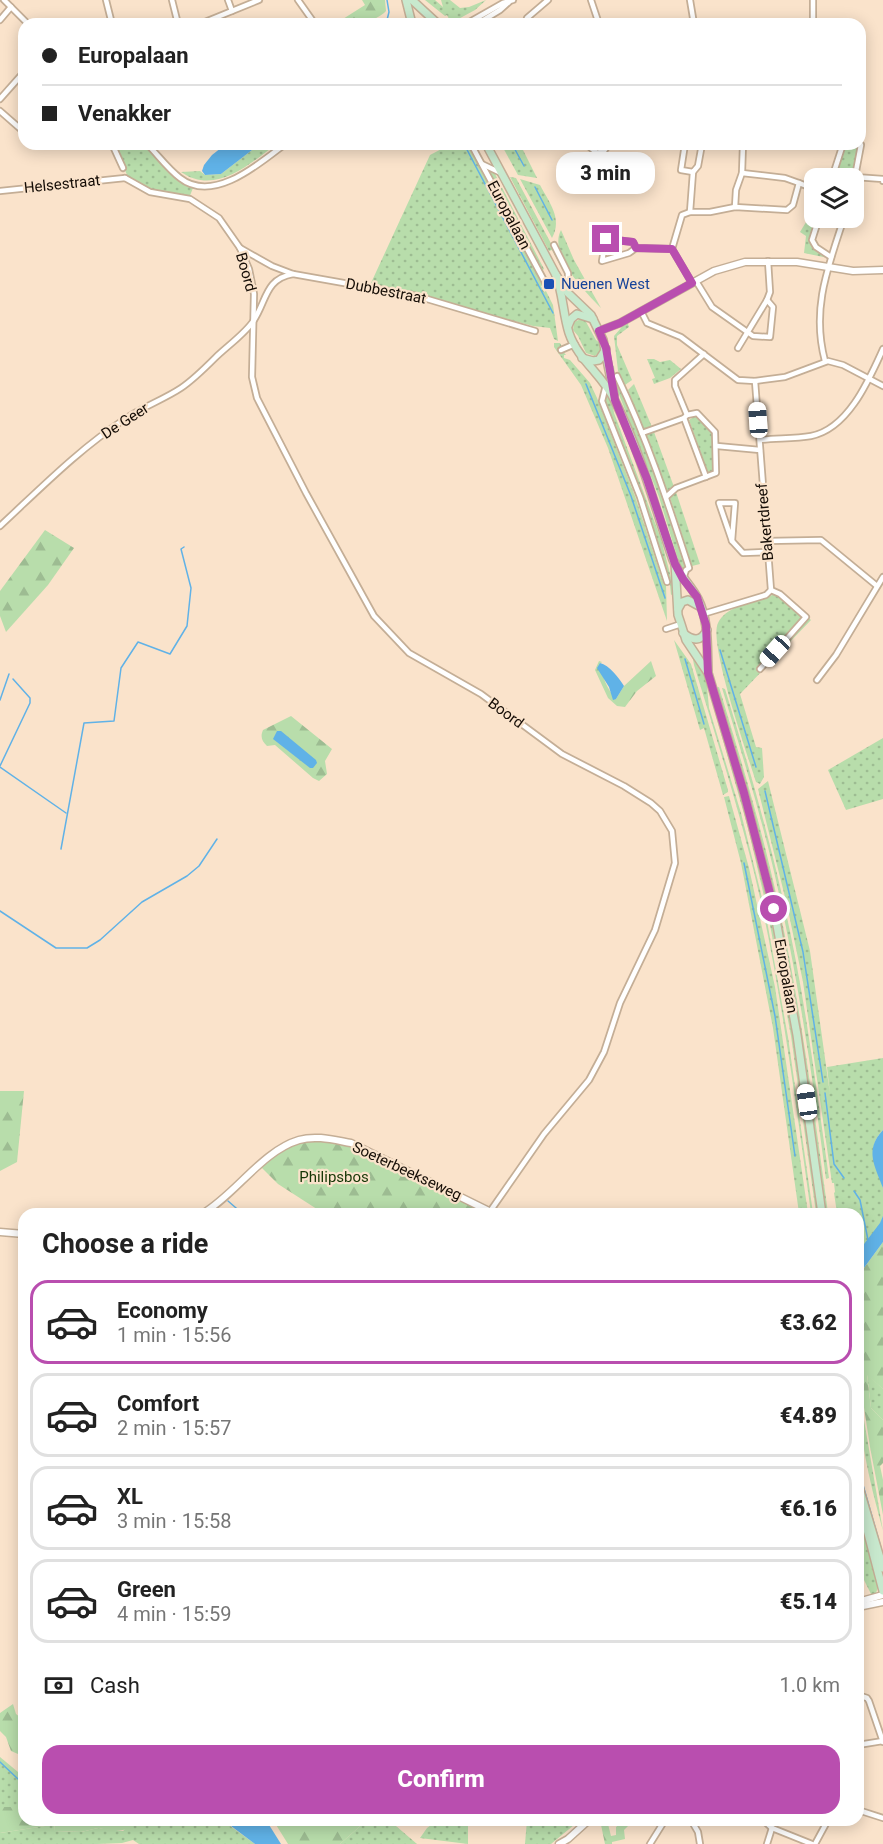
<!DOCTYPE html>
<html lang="en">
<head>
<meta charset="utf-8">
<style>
	body { margin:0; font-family:Roboto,sans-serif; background:#f6f6f6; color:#222; height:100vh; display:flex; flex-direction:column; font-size:22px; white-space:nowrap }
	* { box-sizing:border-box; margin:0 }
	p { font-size:20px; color:#767676 }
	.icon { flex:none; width:33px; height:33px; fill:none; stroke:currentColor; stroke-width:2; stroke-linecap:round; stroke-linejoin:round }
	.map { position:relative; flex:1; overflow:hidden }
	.panel { position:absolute; left:18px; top:1208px; width:846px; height:618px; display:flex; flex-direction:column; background:#fff; border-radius:18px; box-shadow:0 3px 15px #0003 }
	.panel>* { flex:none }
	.guide { position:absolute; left:18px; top:18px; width:848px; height:132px; border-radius:18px; box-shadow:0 3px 15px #0003; display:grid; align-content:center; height:132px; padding:0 24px; background:#fff }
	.fabs { position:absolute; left:804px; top:168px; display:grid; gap:12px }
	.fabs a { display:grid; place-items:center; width:60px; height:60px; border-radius:12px; background:#fff; box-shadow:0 3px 15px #0003; font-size:30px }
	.end { position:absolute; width:27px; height:27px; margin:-14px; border:8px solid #b94eaf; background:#fff; box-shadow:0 0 0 3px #fff }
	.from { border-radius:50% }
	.bubble { position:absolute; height:42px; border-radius:18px; background:#fff; box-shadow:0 3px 15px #0003; font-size:20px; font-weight:800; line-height:42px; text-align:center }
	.car { position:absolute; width:18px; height:36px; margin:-18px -9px; border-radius:8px; box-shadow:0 0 4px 2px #0007; background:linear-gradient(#fff 24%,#345 0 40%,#fff 0 76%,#345 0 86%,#fff 0) }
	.guide b { display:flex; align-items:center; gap:21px; height:57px; font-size:22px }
	.guide b+b { border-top:2px solid #e0e0e0 }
	.guide i { width:15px; height:15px; background:#222 }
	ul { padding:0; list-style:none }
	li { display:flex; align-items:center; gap:18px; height:84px; margin:0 12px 9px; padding:0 12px; border:3px solid #e0e0e0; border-radius:18px }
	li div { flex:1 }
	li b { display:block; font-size:22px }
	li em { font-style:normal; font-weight:800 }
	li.selected { border-color:#b94eaf }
	li>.icon { width:54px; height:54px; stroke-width:1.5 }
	h2 { padding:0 24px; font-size:27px; line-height:72px }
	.pay { display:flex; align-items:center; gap:15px; height:66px; padding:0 24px; font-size:22px }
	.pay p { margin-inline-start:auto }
	.action { display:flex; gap:12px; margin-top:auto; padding:12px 24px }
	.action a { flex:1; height:69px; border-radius:18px; background:#b94eaf; color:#fff; font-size:24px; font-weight:800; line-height:69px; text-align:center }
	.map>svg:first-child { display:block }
	.grass { fill:url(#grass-dots) }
	.forest { fill:url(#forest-firs) }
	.water { fill:#60b2e7 }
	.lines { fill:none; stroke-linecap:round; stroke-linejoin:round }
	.stream { stroke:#60b2e7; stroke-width:1.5 }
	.minor-casing { stroke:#c4ae96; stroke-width:8 }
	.tertiary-casing { stroke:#c4ae96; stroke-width:9 }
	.secondary-casing { stroke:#c4ae96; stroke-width:10 }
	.minor { stroke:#fff; stroke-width:4.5 }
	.tertiary { stroke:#fff; stroke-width:6 }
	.secondary { stroke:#c8e9ce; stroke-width:7 }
	.route { stroke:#b94eaf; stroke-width:8 }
	.transit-dot { fill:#1a4fb4; stroke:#fae3cb; stroke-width:2 }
	.labels { text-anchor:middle; stroke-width:4.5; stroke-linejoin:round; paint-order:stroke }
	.street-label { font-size:15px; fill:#150d06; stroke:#fae3cb }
	.transit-label { font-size:15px; fill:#164399; stroke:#fae3cb; text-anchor:start }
	.park-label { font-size:15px; fill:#163706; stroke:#fae3cb }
</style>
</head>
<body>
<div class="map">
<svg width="883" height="1844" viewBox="0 0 883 1844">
	<defs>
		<pattern id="grass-dots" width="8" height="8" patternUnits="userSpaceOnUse" patternTransform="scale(1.5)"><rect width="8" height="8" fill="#b8ddab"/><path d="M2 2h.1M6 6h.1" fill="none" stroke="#9dbc92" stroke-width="1.8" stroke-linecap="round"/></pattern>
		<pattern id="forest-firs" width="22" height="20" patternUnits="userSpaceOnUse" patternTransform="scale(1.5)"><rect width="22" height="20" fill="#b8ddab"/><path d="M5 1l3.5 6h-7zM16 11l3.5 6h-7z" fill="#9dbc92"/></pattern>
	</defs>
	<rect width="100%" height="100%" fill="#fae3cb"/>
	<g class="grass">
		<path d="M 425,0 L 435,0 L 443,7 L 441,0 L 450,0 L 460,8 L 469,7 L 486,0 L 475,10 L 451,23 L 447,15 L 445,16 Z"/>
		<path d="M 113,144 L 146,144 L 180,180 L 193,188 L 189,198 L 150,191 L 128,177 Z"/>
		<path d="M 260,144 L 277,144 C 249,164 216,196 181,172 L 200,171 L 205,175 L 221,174 Z"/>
		<path d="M 451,144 L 467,144 L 543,285 L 541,286 L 544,292 L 546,291 L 553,305 L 558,341 L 554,339 L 550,328 L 533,326 L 371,283 L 430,155 Z"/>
		<path d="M 501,144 L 520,144 L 537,178 L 518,175 Z"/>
		<path d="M 845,144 L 855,145 L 857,148 L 852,178 L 835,178 Z"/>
		<path d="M 487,169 L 494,172 L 544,269 L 541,271 Z"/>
		<path d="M 510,177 L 516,178 L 562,264 L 560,265 L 552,250 L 549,251 Z"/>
		<path d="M 520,179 L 540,185 C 549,202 563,219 552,238 Z"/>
		<path d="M 814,209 L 814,218 L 818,218 L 810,242 L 828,258 L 804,253 L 806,236 L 800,232 Z"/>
		<path d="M 561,230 L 574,260 L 601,308 C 585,292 548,254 561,230 Z"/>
		<path d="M 581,319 L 585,320 L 596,340 L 600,343 L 600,352 L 595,356 L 586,353 L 578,336 L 573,330 L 574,322 Z"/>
		<path d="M 627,321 L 629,327 L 617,336 L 617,345 L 632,380 L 625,385 L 618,371 L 614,336 Z"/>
		<path d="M 554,343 L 560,343 L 562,347 L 560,348 L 566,355 L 564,355 L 564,358 L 570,360 L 590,383 L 597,398 L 635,496 L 664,585 L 666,585 L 667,621 L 608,448 L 581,385 L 554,347 Z"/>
		<path d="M 647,359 L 654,359 L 660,362 L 670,360 L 681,369 L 670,378 L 654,384 L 652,379 L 655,378 Z"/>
		<path d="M 614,366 L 615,375 L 643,441 L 686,566 L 682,573 L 659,497 L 611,374 L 610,367 Z"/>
		<path d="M 634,384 L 652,427 L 644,430 L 628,390 Z"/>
		<path d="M 607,393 L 611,399 L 614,413 L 661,539 L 675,593 L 671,595 L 670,585 L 655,538 L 604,402 Z"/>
		<path d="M 695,416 L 713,432 L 714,471 L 708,473 L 689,420 Z"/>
		<path d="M 654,432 L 674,487 L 668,493 L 646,435 Z"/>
		<path d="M 676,492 L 700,564 L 692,566 L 670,498 Z"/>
		<path d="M 773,587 L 811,620 L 740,694 L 756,747 L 762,748 L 764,777 L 760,784 L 756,782 C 748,756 708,643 718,623 C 726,606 753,602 769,597 L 772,595 Z"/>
		<path d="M 674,640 L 691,664 L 728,790 L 728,792 L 723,795 L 704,728 L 700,730 Z"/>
		<path d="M 692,654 L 706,676 L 709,708 L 741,813 L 765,910 L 788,1037 L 813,1213 L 811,1213 C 797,1112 784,1011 763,911 C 745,828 719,747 694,665 Z"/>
		<path d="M 719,687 C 741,760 763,832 779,907 C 801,1008 814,1111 828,1213 L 825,1213 C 811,1111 798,1008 776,907 C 760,833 737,761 715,688 Z"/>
		<path d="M 722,688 L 725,689 C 747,760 768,832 784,904 C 805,995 816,1087 829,1178 L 826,1179 C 814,1088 801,998 782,908 C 767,834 744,761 722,688 Z"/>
		<path d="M 711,698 L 713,698 C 734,767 754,837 770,908 C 793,1009 805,1112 819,1213 L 816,1213 L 791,1036 L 767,909 L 748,828 Z"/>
		<path d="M 883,738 L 883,799 L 846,810 L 828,770 Z"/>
		<path d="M 768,781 L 810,951 L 830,1094 L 827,1067 L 883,1058 L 883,1130 C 864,1149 879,1168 883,1188 C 883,1196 883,1209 883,1217 C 880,1229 866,1242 858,1252 L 858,1214 L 837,1213 L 834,1193 L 835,1192 L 834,1183 L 832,1183 L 803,982 L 787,905 L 758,789 Z"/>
		<path d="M 729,796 L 749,868 L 775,987 L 808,1213 L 799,1213 L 773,1028 L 741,863 L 724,797 Z"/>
		<path d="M 867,1374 L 883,1389 L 883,1420 L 871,1408 Z"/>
		<path d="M 858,1385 L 883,1531 C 870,1483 858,1435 858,1385 Z"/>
		<path d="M 858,1512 L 878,1587 L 876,1593 L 872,1596 L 863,1578 L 864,1551 Z"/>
		<path d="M 0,1757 L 24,1777 L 24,1807 L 0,1807 Z"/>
		<path d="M 44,1820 L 54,1820 L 55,1831 L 81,1832 L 98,1828 L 123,1831 L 130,1825 L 125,1820 L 222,1820 L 255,1844 L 139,1844 L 133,1840 L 122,1843 L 97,1844 L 0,1844 L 0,1833 L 45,1826 Z"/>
		<path d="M 367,1820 L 389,1820 L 417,1844 L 340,1844 Z"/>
		<path d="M 438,1820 L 470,1820 L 468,1826 L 468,1844 L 420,1838 L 427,1828 Z"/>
		<path d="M 527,1820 L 580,1820 L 551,1844 L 525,1844 Z"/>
	</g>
	<g class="forest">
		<path d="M 362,0 L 385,0 L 386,11 C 381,17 374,17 369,24 L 335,24 L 365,5 Z"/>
		<path d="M 45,530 L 74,548 L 48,585 L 6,632 L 0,616 L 0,591 Z"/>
		<path d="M 599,661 L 602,662 L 600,663 C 602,676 607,689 616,699 L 624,686 L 651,661 L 656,676 L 637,691 L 625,707 L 617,706 L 608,698 L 595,670 Z"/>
		<path d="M 291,716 L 332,749 L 325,761 L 327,774 L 319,781 L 313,778 L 275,745 L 267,746 C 262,741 260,737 263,730 Z"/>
		<path d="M 0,1091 L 24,1091 L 17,1162 L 0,1171 Z"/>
		<path d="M 302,1139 L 351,1143 L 488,1211 L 486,1214 L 323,1213 L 278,1184 L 260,1166 L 273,1154 Z"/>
		<path d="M 883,1242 L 883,1389 L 867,1375 L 871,1408 L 883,1420 L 883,1463 L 880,1466 L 883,1480 L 883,1515 L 870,1447 L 858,1368 L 858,1276 Z"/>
		<path d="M 13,1704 L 16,1714 L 24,1720 L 24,1752 L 18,1754 L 11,1751 L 6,1737 L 0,1731 L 0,1713 Z"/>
		<path d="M 0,1807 L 24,1807 L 24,1820 L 44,1820 L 45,1826 L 0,1833 Z"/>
		<path d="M 54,1820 L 125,1820 L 131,1829 L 114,1831 L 98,1828 L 81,1832 L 55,1831 Z"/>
		<path d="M 273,1820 L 367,1820 L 340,1844 L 288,1844 Z"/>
		<path d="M 600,1820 L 607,1820 L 611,1836 L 616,1835 L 616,1827 L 624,1820 L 634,1820 L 624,1830 L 625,1839 L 612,1842 L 612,1844 L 605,1844 Z"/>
	</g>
	<g class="water">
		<path d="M 226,144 L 260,144 L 221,174 L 205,175 L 202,171 L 204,165 L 212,155 Z"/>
		<path d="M 600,663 C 609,665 619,678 624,686 L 616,699 L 613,700 L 609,687 L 597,668 Z"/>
		<path d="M 277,731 L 281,731 L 316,760 L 317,763 L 313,768 L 310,768 L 273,739 Z"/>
		<path d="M 883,1130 L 883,1188 C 875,1166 864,1150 883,1130 Z"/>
		<path d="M 883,1216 L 883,1242 L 858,1276 L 858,1252 L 880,1223 Z"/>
		<path d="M 223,1820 L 266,1820 L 281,1844 L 255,1844 Z"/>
	</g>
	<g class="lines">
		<g class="stream">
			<path d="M 387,0 L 389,12 L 387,20"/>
			<path d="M 464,144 L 553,313"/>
			<path d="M 512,144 L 524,166"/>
			<path d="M 535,187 L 552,220"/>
			<path d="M 586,384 L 631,496 L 665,598"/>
			<path d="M 720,650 L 756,767"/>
			<path d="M 685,659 L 704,724"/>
			<path d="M 0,700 L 9,674"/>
			<path d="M 0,766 L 30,703 L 30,698 L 13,679"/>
			<path d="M 0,767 L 66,813"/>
			<path d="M 765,791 L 803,952 L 823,1082"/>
			<path d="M 61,849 L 84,723 L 114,721 L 121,668 L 138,642 L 170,654 L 187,626 L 191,588 L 181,549 L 184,547"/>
			<path d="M 744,863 L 775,1016 L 795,1156"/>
			<path d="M 0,911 L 56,948 L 87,948 L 100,940 L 142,902 L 187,876 L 199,866 L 217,839"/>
			<path d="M 825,1093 L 834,1164 L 844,1178"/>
			<path d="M 854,1191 L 860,1200 L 868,1240"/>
			<path d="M 228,1201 L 243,1214"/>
			<path d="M 858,1461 L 859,1468"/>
			<path d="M 863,1485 L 881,1548"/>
			<path d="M 0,1762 L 18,1779"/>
		</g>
		<g class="minor-casing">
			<g id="minor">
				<path d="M 4,0 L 28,24"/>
				<path d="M 106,0 L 112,24"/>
				<path d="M 172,0 L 178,24"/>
				<path d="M 228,0 L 232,11"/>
				<path d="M 298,0 L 315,24"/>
				<path d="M 591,0 L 599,24"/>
				<path d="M 690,0 L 694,24"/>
				<path d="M 0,20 L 11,7"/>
				<path d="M 200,24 L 259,0"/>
				<path d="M 466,24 L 503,3 L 513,0"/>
				<path d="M 477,24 L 500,10 L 509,2"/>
				<path d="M 525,24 L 527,18 L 548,0"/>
				<path d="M 813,24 L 813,0"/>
				<path d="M 0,99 L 24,72"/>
				<path d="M 0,111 L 24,132"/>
				<path d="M 112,144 L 123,168"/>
				<path d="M 147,144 C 158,155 168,169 180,178 C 213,204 259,164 285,144"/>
				<path d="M 471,144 L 547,286"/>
				<path d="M 586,144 L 597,153 L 604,151 L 609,144"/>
				<path d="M 685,144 L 681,170 L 693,172 L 698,166 L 702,144"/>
				<path d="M 482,164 L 501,173"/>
				<path d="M 742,173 L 785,178 L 799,183"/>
				<path d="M 855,177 L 883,179 L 883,181"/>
				<path d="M 125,178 L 150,192 L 190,199 L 219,218 L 240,248 L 249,269 L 254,294 L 252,377 L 257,398 L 306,493 L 374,616 L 409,653 L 481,694 L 562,754 L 624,786 L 651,803 L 660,811 L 672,831 L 675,863 L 655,930 L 620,1003 L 604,1052 L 589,1080 L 544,1134 L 491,1210"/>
				<path d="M 832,178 L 843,144"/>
				<path d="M 854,182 L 861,145 L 855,144"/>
				<path d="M 0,191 L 125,178"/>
				<path d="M 735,207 L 736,190 L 742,173 L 743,144"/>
				<path d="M 690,212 L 693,172"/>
				<path d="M 819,218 L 812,240 L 816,247 L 831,257"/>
				<path d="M 554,245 L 568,273 L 568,293"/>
				<path d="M 240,248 L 272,266 L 293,274 L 417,296 L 535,331"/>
				<path d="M 636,248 L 633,242 L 606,239 L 602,261 L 629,253 L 636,248 L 672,249"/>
				<path d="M 696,281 L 712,307 L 753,336 L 770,337 L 773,307 L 767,300"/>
				<path d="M 692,283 L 672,249 L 682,215 L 690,212 L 710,212 L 735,207 L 787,210 L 793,205 L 799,183 L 814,189"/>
				<path d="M 641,311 L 647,323 L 681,337 L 738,380 L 755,381 L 785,377 L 828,361 L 843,365 L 883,386"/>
				<path d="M 738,348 L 767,300 L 770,292 L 768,261"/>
				<path d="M 561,350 L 575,344"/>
				<path d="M 825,361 C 811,309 828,267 844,218"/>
				<path d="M 617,376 C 647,438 668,503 689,568 L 686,570 L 683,579"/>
				<path d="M 606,385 L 602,401 L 640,497 L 667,582"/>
				<path d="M 687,415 L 675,386 L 675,380 L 704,354"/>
				<path d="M 684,418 L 706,477"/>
				<path d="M 642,433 L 684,418 L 687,415 L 697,413 L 715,432 L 716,473 L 676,488 L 666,497"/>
				<path d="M 760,440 C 776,438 794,439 811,436 C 848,429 869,380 883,349"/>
				<path d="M 717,446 L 760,450"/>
				<path d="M 719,503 L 735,503 L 732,541 Z"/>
				<path d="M 0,526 C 40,489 79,449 125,419 C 142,407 163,400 181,388 C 193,380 204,369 215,358 C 226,347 246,333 254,320 C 267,300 265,279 293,274"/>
				<path d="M 732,541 L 743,553 L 767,552"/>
				<path d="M 767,541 L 821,540 L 877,586"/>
				<path d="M 703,614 L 766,595 L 771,590 L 755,381"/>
				<path d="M 666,629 L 681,624"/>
				<path d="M 760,669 L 806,617 L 780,594 L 771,590"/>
				<path d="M 817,680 L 836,655 L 883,577"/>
				<path d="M 858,1695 L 867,1698 L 869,1701 L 883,1742"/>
				<path d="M 858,1745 L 883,1741"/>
				<path d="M 858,1810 L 883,1818"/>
				<path d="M 691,1820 L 698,1832 L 700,1844"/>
				<path d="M 763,1820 L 772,1828 L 812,1844"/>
				<path d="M 650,1844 L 665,1820"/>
				<path d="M 767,1844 L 772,1828"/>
				<path d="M 815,1844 L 828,1820"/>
			</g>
		</g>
		<g class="tertiary-casing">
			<g id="tertiary">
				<path d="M 599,331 L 620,323 L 714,271 L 745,262 L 797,262 L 853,271 L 883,270"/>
				<path d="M 202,1214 C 235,1195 262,1151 299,1140 C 316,1135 334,1140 351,1143 L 495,1214"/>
				<path d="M 0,1232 L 24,1234"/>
				<path d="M 858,1602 L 883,1595"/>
				<path d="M 858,1607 L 883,1602"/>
				<path d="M 559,1844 L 568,1839 L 589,1820"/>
			</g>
		</g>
		<g class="secondary-casing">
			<g id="secondary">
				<path d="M 406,0 L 412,24"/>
				<path d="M 412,0 L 438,24"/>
				<path d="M 424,24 L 430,24"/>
				<path d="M 486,144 L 556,275 L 568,293 L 591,315 L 603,340 L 614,395"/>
				<path d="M 556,275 C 563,294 563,314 569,333 C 578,360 603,375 615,401 C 640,451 655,507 673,560 C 679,575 691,585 698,599 C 709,621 707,646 708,671"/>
				<path d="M 568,326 L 571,319 L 577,314 L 593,319"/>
				<path d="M 582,358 L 593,361 L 599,360 L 606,349"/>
				<path d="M 675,563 L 678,615 L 681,624 L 686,640 L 708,673 L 744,793 L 774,909 L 797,1035 L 822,1214"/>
				<path d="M 678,609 L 682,602 L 688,600 L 699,606"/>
				<path d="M 683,633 C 693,641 701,642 707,630"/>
				<path d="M 858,1484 L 883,1568"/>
				<path d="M 858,1495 L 883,1591"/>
			</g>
		</g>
		<use href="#minor" class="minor"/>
		<use href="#tertiary" class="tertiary"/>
		<use href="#secondary" class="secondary"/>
	</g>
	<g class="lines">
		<path class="route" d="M 606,239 L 633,242 L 636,248 L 672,249 L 692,283 L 620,323 L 599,331 L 606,348 L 615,400 L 647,479 L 675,564 L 683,579 L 697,597 L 706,625 L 708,673 L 744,793 L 774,909"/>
	</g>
	<rect class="transit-dot" x="543" y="278" width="12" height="12" rx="3"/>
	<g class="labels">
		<g class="street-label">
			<text transform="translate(62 184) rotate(-6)" y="5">Helsestraat</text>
			<text transform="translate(509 215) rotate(62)" y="5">Europalaan</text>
			<text transform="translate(246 272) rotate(74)" y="5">Boord</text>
			<text transform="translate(386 291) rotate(11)" y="5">Dubbestraat</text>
			<text transform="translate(125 421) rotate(-33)" y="5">De Geer</text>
			<text transform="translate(765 522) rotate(-95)" y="5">Bakertdreef</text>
			<text transform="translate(506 713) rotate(36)" y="5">Boord</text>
			<text transform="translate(786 976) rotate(80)" y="5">Europalaan</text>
			<text transform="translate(407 1171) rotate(25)" y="5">Soeterbeekseweg</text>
		</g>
		<g class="transit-label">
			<text x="561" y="289">Nuenen West</text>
		</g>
		<g class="park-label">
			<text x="334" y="1182">Philipsbos</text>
		</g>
	</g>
</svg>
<div class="fabs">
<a><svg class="icon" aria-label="layers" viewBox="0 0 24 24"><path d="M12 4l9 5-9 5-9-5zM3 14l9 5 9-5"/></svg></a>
</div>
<i class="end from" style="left:774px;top:909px"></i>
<i class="end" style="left:606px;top:239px"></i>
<div class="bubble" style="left:556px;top:152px;width:99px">3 min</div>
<i class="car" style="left:758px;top:420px;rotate:356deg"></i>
<i class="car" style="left:775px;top:651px;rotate:222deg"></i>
<i class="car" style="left:807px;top:1102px;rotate:352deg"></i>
<div class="guide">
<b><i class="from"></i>Europalaan</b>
<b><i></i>Venakker</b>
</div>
<section class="panel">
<h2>Choose a ride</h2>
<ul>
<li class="selected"><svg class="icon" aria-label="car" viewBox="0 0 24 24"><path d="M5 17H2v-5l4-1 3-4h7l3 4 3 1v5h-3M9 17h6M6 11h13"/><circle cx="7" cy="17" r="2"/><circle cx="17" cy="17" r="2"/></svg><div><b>Economy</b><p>1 min · 15:56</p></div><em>€3.62</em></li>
<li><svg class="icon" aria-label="car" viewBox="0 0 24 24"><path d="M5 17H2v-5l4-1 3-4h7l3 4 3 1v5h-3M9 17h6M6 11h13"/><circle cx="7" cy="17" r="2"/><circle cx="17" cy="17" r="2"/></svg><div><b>Comfort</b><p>2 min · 15:57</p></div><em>€4.89</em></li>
<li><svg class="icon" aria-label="car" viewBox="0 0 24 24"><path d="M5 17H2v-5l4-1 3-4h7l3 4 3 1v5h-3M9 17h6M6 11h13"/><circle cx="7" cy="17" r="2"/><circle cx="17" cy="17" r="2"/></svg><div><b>XL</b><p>3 min · 15:58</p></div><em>€6.16</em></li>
<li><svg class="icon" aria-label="car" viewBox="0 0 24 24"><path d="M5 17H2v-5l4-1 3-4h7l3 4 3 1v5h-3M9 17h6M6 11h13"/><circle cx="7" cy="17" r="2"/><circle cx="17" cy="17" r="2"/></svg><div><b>Green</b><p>4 min · 15:59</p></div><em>€5.14</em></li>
</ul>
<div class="pay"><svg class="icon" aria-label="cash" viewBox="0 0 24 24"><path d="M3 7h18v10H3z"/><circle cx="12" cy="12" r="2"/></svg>Cash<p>1.0 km</p></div>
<div class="action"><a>Confirm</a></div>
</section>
</div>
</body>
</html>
